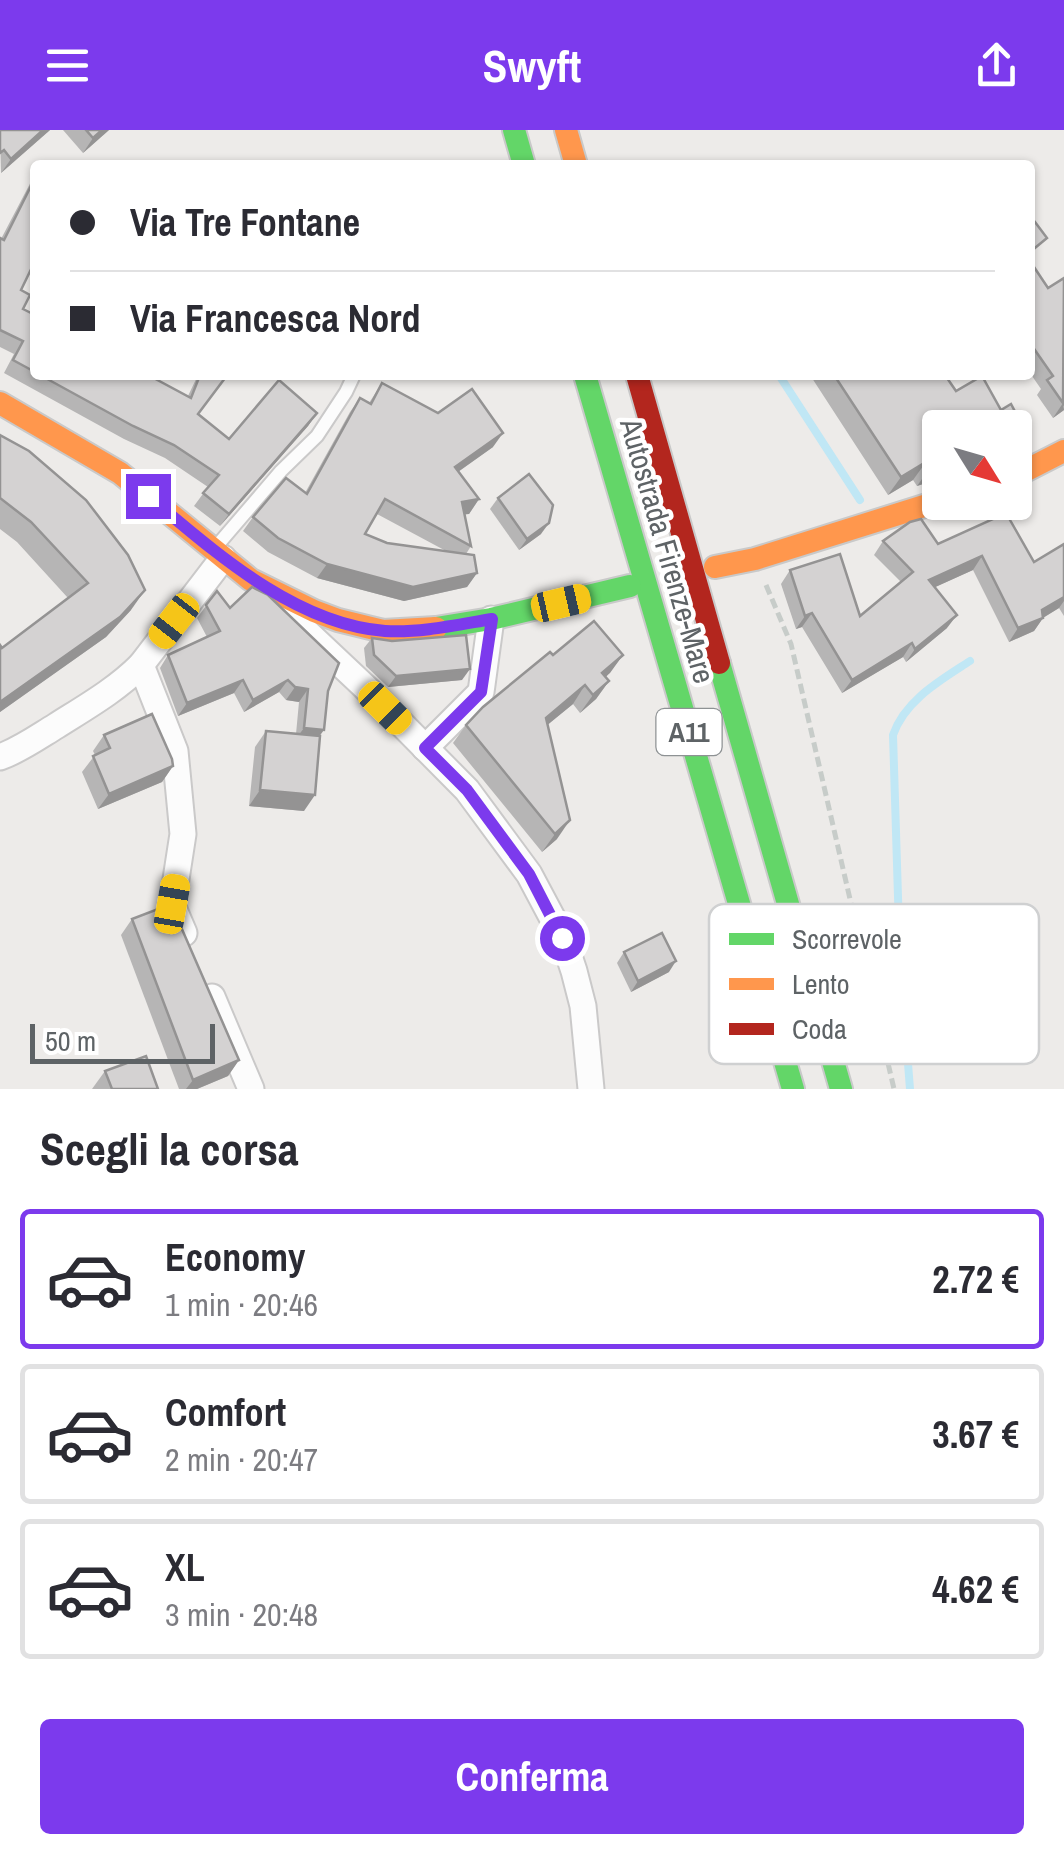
<!DOCTYPE html>
<html lang="it">
<head>
<meta charset="utf-8">
<style>
	body { margin:0; font-family:"Archivo Narrow",sans-serif; background:#f2f2f3; color:#2b2b33; height:100vh; display:flex; flex-direction:column; font-size:38px; white-space:nowrap }
	* { box-sizing:border-box; margin:0 }
	p { font-size:32px; color:#7c7c81 }
	.icon { flex:none; width:55px; height:55px; fill:none; stroke:currentColor; stroke-width:2; stroke-linecap:round; stroke-linejoin:round }
	.map { position:relative; height:959px; overflow:hidden }
	.sheet { display:flex; flex-direction:column; background:#fff; flex:1 }
	.sheet>* { flex:none }
	.hud { position:absolute; left:30px; top:30px; width:1005px; height:220px; border-radius:10px; box-shadow:0 2px 8px #0004; display:grid; align-content:center; height:220px; padding:0 40px; background:#fff }
	.needle { width:65px; rotate:127deg }
	.buttons { position:absolute; left:922px; top:280px; display:grid; gap:20px }
	.buttons a { display:grid; place-items:center; width:110px; height:110px; border-radius:10px; background:#fff; box-shadow:0 2px 8px #0004; font-size:50px }
	.scale { position:absolute; left:30px; bottom:25px; width:185px; box-sizing:border-box; padding-left:10px; border:5px solid #5e6366; border-top:0; font-size:28px; line-height:35px; white-space:nowrap; color:#5e6366; -webkit-text-stroke:8px #fff; paint-order:stroke }
	.end { position:absolute; width:45px; height:45px; margin:-22px; border:12px solid #7c3aed; background:#fff; box-shadow:0 0 0 5px #fff }
	.from { border-radius:50% }
	.car { position:absolute; width:30px; height:60px; margin:-30px -15px; border-radius:12px; box-shadow:0 0 8px 2px #0007; background:linear-gradient(#f5c518 24%,#345 0 40%,#f5c518 0 76%,#345 0 86%,#f5c518 0) }
	.hud b { display:flex; align-items:center; gap:35px; height:95px; font-size:38px }
	.hud b+b { border-top:2px solid #e1e1e2 }
	.hud i { width:25px; height:25px; background:#2b2b33 }
	ul { padding:0; list-style:none }
	li { display:flex; align-items:center; gap:30px; height:140px; margin:0 20px 15px; padding:0 20px; border:5px solid #e1e1e2; border-radius:10px }
	li div { flex:1 }
	li b { display:block; font-size:38px }
	li em { font-style:normal; font-weight:800 }
	li.on { border-color:#7c3aed }
	li>.icon { width:90px; height:90px; stroke-width:1.5 }
	h2 { padding:0 40px; font-size:45px; line-height:120px }
	.action { display:flex; gap:20px; margin-top:auto; padding:20px 40px }
	.action a { flex:1; height:115px; border-radius:10px; background:#7c3aed; color:#fff; font-size:40px; font-weight:800; line-height:115px; text-align:center }
	header { display:flex; justify-content:space-between; align-items:center; height:130px; padding:0 40px; background:#7c3aed; color:#fff; font-size:45px; font-weight:800 }
	.map>svg:first-child { display:block }
	.lines { fill:none; stroke-linecap:round; stroke-linejoin:round }
	.stream { stroke:#c0e7f5; stroke-width:8 }
	.lane-casing { stroke:#cac9c9; stroke-width:16 }
	.street-casing { stroke:#cac9c9; stroke-width:29 }
	.fast-casing { stroke:#c9c9c9; stroke-width:26 }
	.slow-casing { stroke:#c9c9c9; stroke-width:26 }
	.jam-casing { stroke:#c9c9c9; stroke-width:26 }
	.path { stroke:#c7ccc9; stroke-width:5; stroke-dasharray:10 5; stroke-linecap:butt }
	.lane { stroke:#fcfcfc; stroke-width:12 }
	.street { stroke:#fcfcfc; stroke-width:25 }
	.fast { stroke:#63d668; stroke-width:22 }
	.slow { stroke:#ff974d; stroke-width:22 }
	.jam { stroke:#b3261e; stroke-width:22 }
	.wall { fill:#b6b5b5; fill-rule:evenodd }
	.shaded-wall { fill:#949393 }
	.building { fill:#d4d2d2; stroke:#949393; stroke-width:2.5 }
	.route { stroke:#7c3aed; stroke-width:12 }
	.labels { text-anchor:middle; stroke-width:9; stroke-linejoin:round; paint-order:stroke }
	.shield { fill:#fff; stroke:#8e9294; stroke-width:2.5 }
	.shield-label { font-size:28px; font-weight:bold; fill:#5e6366 }
	.street-label { font-size:30px; fill:#5e6366; stroke:#fff }
	.key { fill:#fff; stroke:#cfd0d1; stroke-width:2.5 }
	.key-label { font-size:28px; fill:#5e6366 }
</style>
</head>
<body>
<header><svg class="icon" aria-label="menu" viewBox="0 0 24 24"><path d="M4 6h16M4 12h16M4 18h16"/></svg>Swyft<svg class="icon" aria-label="share" viewBox="0 0 24 24"><path d="M12 15V3M7 8l5-5 5 5M5 13v7h14v-7"/></svg></header>
<div class="map">
<svg width="1064" height="959" viewBox="0 0 1064 959">
	<rect width="100%" height="100%" fill="#edebe9"/>
	<g class="lines">
		<g class="stream">
			<path d="M 779,245 L 860,370"/>
			<path d="M 910,959 L 900,831 L 893,605 C 905,570 941,550 970,531"/>
		</g>
		<g class="lane-casing">
			<path id="lane" d="M 215,418 L 281,341 L 317,306 L 346,262 L 354,245"/>
		</g>
		<g class="street-casing">
			<g id="street">
				<path d="M 280,477 L 365,557 L 467,660 L 529,744 L 563,808 L 574,841 L 583,876 L 591,959"/>
				<path d="M 141,535 L 175,621 L 183,704 L 172,775 L 184,803"/>
				<path d="M 425,618 L 481,562 L 491,489"/>
				<path d="M 0,627 C 20,620 38,607 56,596 C 86,577 116,560 141,535 L 223,428"/>
				<path d="M 212,867 L 251,959"/>
			</g>
		</g>
		<g class="fast-casing">
			<g id="fast">
				<path d="M 514,0 L 524,35"/>
				<path d="M 585,245 L 793,959"/>
				<path d="M 436,498 L 491,489 L 630,456"/>
				<path d="M 719,533 L 841,959"/>
			</g>
		</g>
		<g class="slow-casing">
			<g id="slow">
				<path d="M 566,0 L 576,35"/>
				<path d="M 0,273 L 120,343 L 251,450 L 314,481 L 338,490 L 383,501 L 436,498"/>
				<path d="M 1015,346 L 1064,321"/>
				<path d="M 715,437 L 755,429 L 940,371"/>
			</g>
		</g>
		<g class="jam-casing">
			<path id="jam" d="M 637,245 L 719,533"/>
		</g>
		<path class="path" d="M 766,455 L 791,514 L 894,959"/>
		<use href="#lane" class="lane"/>
		<use href="#street" class="street"/>
		<use href="#fast" class="fast"/>
		<use href="#slow" class="slow"/>
		<use href="#jam" class="jam"/>
	</g>
	<g class="wall">
		<path d="M 0,0 L 50,0 L 1,43 Z"/>
		<path d="M 63,0 L 109,0 L 83,23 Z"/>
		<path d="M 35,44 L 35,131 L 21,160 L 23,179 L 35,185 L 35,245 L 148,245 L 188,266 L 198,245 L 220,245 L 198,285 L 229,309 L 317,283 L 308,296 L 220,396 L 194,376 L 208,357 L 165,328 L 124,309 L 4,243 L 14,224 L 0,217 L 0,108 L 1,109 Z"/>
		<path d="M 1030,131 L 1048,158 L 1064,280 L 1053,288 L 1037,265 L 1041,259 L 1030,243 Z"/>
		<path d="M 810,245 L 945,245 L 956,261 L 1001,280 L 1021,293 L 940,298 L 940,343 L 923,354 L 917,356 L 913,350 L 888,365 Z"/>
		<path d="M 382,253 L 493,317 L 458,342 L 479,369 L 469,384 L 465,384 L 471,416 L 466,424 L 477,443 L 467,457 L 404,471 L 317,448 L 268,422 L 243,401 L 253,387 L 305,363 L 350,282 L 360,268 L 369,273 ZM 377,384 L 446,421 L 387,413 L 365,404 Z"/>
		<path d="M 0,305 L 131,480 L 106,507 L 0,582 L 0,515 L 2,518 L 68,468 L 17,412 L 0,399 Z"/>
		<path d="M 498,368 L 541,404 L 519,420 L 490,379 Z"/>
		<path d="M 883,411 L 938,414 L 1034,432 L 1064,414 L 1064,486 L 1059,478 L 1043,488 L 1034,501 L 1009,512 L 973,440 L 935,457 L 947,498 L 906,532 L 903,527 L 842,563 L 802,497 L 796,499 L 781,454 L 790,440 L 860,486 L 901,452 L 874,425 Z"/>
		<path d="M 217,461 L 230,478 L 328,561 L 304,681 L 249,676 L 255,617 L 266,601 L 296,604 L 299,572 L 286,570 L 279,562 L 244,582 L 234,563 L 178,586 L 160,538 L 168,525 L 207,507 L 197,488 Z"/>
		<path d="M 372,508 L 462,550 L 388,557 L 366,536 L 364,518 Z"/>
		<path d="M 553,525 L 623,525 L 606,547 L 609,551 L 596,569 L 580,583 L 573,574 L 548,594 L 557,709 L 542,722 L 453,613 L 466,595 Z"/>
		<path d="M 104,605 L 173,636 L 162,652 L 98,679 L 82,642 L 95,625 L 93,621 Z"/>
		<path d="M 132,789 L 239,930 L 228,946 L 197,959 L 179,959 L 121,805 Z"/>
		<path d="M 624,822 L 669,842 L 631,862 L 617,833 Z"/>
		<path d="M 105,941 L 158,959 L 92,959 Z"/>
	</g>
	<g class="shaded-wall">
		<path d="M 43,0 L 50,0 L 1,43 L 11,29 Z"/>
		<path d="M 102,0 L 109,0 L 83,23 L 93,8 Z"/>
		<path d="M 1063,273 L 1064,280 L 1053,288 Z"/>
		<path d="M 317,283 L 308,296 L 220,396 L 229,384 Z"/>
		<path d="M 503,303 L 493,317 L 445,351 L 455,337 Z"/>
		<path d="M 926,332 L 913,350 L 888,365 L 901,347 Z"/>
		<path d="M 940,333 L 940,343 L 923,354 L 917,356 L 930,338 Z"/>
		<path d="M 479,369 L 469,384 L 452,386 L 462,372 Z"/>
		<path d="M 549,393 L 541,404 L 519,420 L 527,409 Z"/>
		<path d="M 982,426 L 973,440 L 920,464 L 929,450 Z"/>
		<path d="M 327,434 L 477,443 L 467,457 L 404,471 L 317,448 Z"/>
		<path d="M 145,460 L 131,480 L 106,507 L 0,582 L 0,572 Z"/>
		<path d="M 1064,467 L 1064,471 L 1059,478 L 1041,489 L 1043,488 L 1034,501 L 1009,512 L 1018,498 L 1042,480 Z"/>
		<path d="M 812,483 L 802,497 L 796,499 L 805,486 Z"/>
		<path d="M 957,485 L 947,498 L 906,532 L 915,519 Z"/>
		<path d="M 912,513 L 903,527 L 842,563 L 852,550 Z"/>
		<path d="M 623,525 L 610,543 L 589,561 L 602,543 Z"/>
		<path d="M 470,539 L 462,550 L 388,557 L 396,546 Z"/>
		<path d="M 243,550 L 234,563 L 178,586 L 187,573 Z"/>
		<path d="M 288,550 L 279,562 L 244,582 L 253,570 Z"/>
		<path d="M 609,551 L 596,569 L 580,583 L 593,565 Z"/>
		<path d="M 585,555 L 573,574 L 534,606 L 546,588 Z"/>
		<path d="M 295,557 L 308,559 L 299,572 L 286,570 Z"/>
		<path d="M 304,598 L 324,600 L 315,612 L 295,610 Z"/>
		<path d="M 173,636 L 162,652 L 98,679 L 109,664 Z"/>
		<path d="M 260,660 L 315,665 L 304,681 L 249,676 Z"/>
		<path d="M 570,690 L 557,709 L 542,722 L 555,704 Z"/>
		<path d="M 676,831 L 669,842 L 631,862 L 638,851 Z"/>
		<path d="M 239,930 L 228,946 L 197,959 L 186,959 L 193,950 Z"/>
	</g>
	<g class="building">
		<path d="M 0,0 L 43,0 L 11,29 L 4,20 L 0,23 Z"/>
		<path d="M 86,0 L 102,0 L 93,8 Z"/>
		<path d="M 35,48 L 35,131 L 21,160 L 30,165 L 23,179 L 35,185 L 35,242 L 13,230 L 23,211 L 0,200 L 0,108 L 4,110 Z"/>
		<path d="M 1035,92 L 1047,108 L 1030,122 L 1030,96 Z"/>
		<path d="M 1030,131 L 1048,158 L 1064,148 L 1063,273 L 1047,250 L 1053,246 L 1030,213 Z"/>
		<path d="M 40,245 L 148,245 L 191,268 L 200,245 L 220,245 L 225,248 L 198,284 L 229,309 L 279,250 L 317,283 L 229,384 L 203,363 L 219,345 L 174,315 L 133,296 Z"/>
		<path d="M 834,245 L 945,245 L 956,261 L 982,246 L 1001,280 L 1011,274 L 1021,293 L 1013,298 L 940,298 L 940,333 L 930,338 L 926,332 L 901,347 Z"/>
		<path d="M 382,253 L 438,283 L 472,259 L 503,303 L 455,337 L 479,369 L 462,372 L 471,416 L 385,369 L 365,404 L 387,413 L 474,425 L 477,443 L 413,457 L 327,434 L 278,408 L 253,387 L 286,348 L 307,364 L 360,268 L 371,274 Z"/>
		<path d="M 0,305 L 29,321 L 86,370 L 128,425 L 145,460 L 120,487 L 0,572 L 0,515 L 2,518 L 88,453 L 31,392 L 0,368 Z"/>
		<path d="M 529,344 L 553,375 L 549,393 L 527,409 L 498,368 Z"/>
		<path d="M 1006,383 L 1034,432 L 1064,414 L 1064,467 L 1042,480 L 1043,488 L 1018,498 L 982,426 L 929,450 L 957,485 L 915,519 L 912,513 L 852,550 L 812,483 L 805,486 L 790,440 L 840,424 L 860,486 L 913,442 L 883,411 L 910,392 L 921,389 L 938,414 Z"/>
		<path d="M 252,457 L 268,465 L 339,533 L 328,561 L 324,600 L 304,598 L 308,559 L 295,557 L 288,550 L 253,570 L 243,550 L 187,573 L 168,525 L 220,501 L 206,475 L 217,461 L 230,478 Z"/>
		<path d="M 594,491 L 623,525 L 602,543 L 609,551 L 593,565 L 585,555 L 546,588 L 570,690 L 555,704 L 466,595 L 483,577 L 550,522 L 553,525 Z"/>
		<path d="M 466,505 L 470,539 L 396,546 L 374,525 L 372,508 L 392,511 Z"/>
		<path d="M 152,584 L 172,629 L 173,636 L 109,664 L 93,626 L 110,618 L 104,605 Z"/>
		<path d="M 266,601 L 320,606 L 315,665 L 260,660 Z"/>
		<path d="M 171,774 L 239,930 L 193,950 L 132,789 Z"/>
		<path d="M 662,803 L 676,831 L 638,851 L 624,822 Z"/>
		<path d="M 146,926 L 158,959 L 112,959 L 105,941 Z"/>
	</g>
	<g class="lines">
		<path class="route" d="M 148,366 C 214,421 294,494 385,501 C 420,503 456,495 492,489 L 481,562 L 425,618 L 467,660 L 529,744 L 562,808"/>
	</g>
	<g class="labels">
		<rect class="shield" x="656.5" y="579" width="65" height="46" rx="8"/>
		<g class="shield-label">
			<text x="689" y="612">A11</text>
		</g>
		<g class="street-label">
			<text transform="translate(667 421) rotate(74)" y="10">Autostrada Firenze-Mare</text>
		</g>
	</g>
	<rect x="709" y="774" width="330" height="160" rx="15" class="key"/>
	<rect x="729" y="803" width="45" height="12" fill="#63d668"/>
	<rect x="729" y="848" width="45" height="12" fill="#ff974d"/>
	<rect x="729" y="893" width="45" height="12" fill="#b3261e"/>
	<g class="key-label">
		<text x="792" y="819">Scorrevole</text>
		<text x="792" y="864">Lento</text>
		<text x="792" y="909">Coda</text>
	</g>
</svg>
<div class="buttons">
<a><svg class="needle" viewBox="-14 -14 28 28"><path d="M0-13l5 13h-10z" fill="#e53935"/><path d="M0 13l5-13h-10z" fill="#7c7c81"/></svg></a>
</div>
<div class="scale">50 m</div>
<i class="end from" style="left:562px;top:808px"></i>
<i class="end" style="left:148px;top:366px"></i>
<i class="car" style="left:561px;top:473px;rotate:77deg"></i>
<i class="car" style="left:174px;top:491px;rotate:218deg"></i>
<i class="car" style="left:385px;top:578px;rotate:135deg"></i>
<i class="car" style="left:172px;top:774px;rotate:10deg"></i>
<div class="hud">
<b><i class="from"></i>Via Tre Fontane</b>
<b><i></i>Via Francesca Nord</b>
</div>
</div>
<section class="sheet">
<h2>Scegli la corsa</h2>
<ul>
<li class="on"><svg class="icon" aria-label="car" viewBox="0 0 24 24"><path d="M5 17H2v-5l4-1 3-4h7l3 4 3 1v5h-3M9 17h6M6 11h13"/><circle cx="7" cy="17" r="2"/><circle cx="17" cy="17" r="2"/></svg><div><b>Economy</b><p>1 min · 20:46</p></div><em>2.72 €</em></li>
<li><svg class="icon" aria-label="car" viewBox="0 0 24 24"><path d="M5 17H2v-5l4-1 3-4h7l3 4 3 1v5h-3M9 17h6M6 11h13"/><circle cx="7" cy="17" r="2"/><circle cx="17" cy="17" r="2"/></svg><div><b>Comfort</b><p>2 min · 20:47</p></div><em>3.67 €</em></li>
<li><svg class="icon" aria-label="car" viewBox="0 0 24 24"><path d="M5 17H2v-5l4-1 3-4h7l3 4 3 1v5h-3M9 17h6M6 11h13"/><circle cx="7" cy="17" r="2"/><circle cx="17" cy="17" r="2"/></svg><div><b>XL</b><p>3 min · 20:48</p></div><em>4.62 €</em></li>
</ul>
<div class="action"><a>Conferma</a></div>
</section>
</body>
</html>
